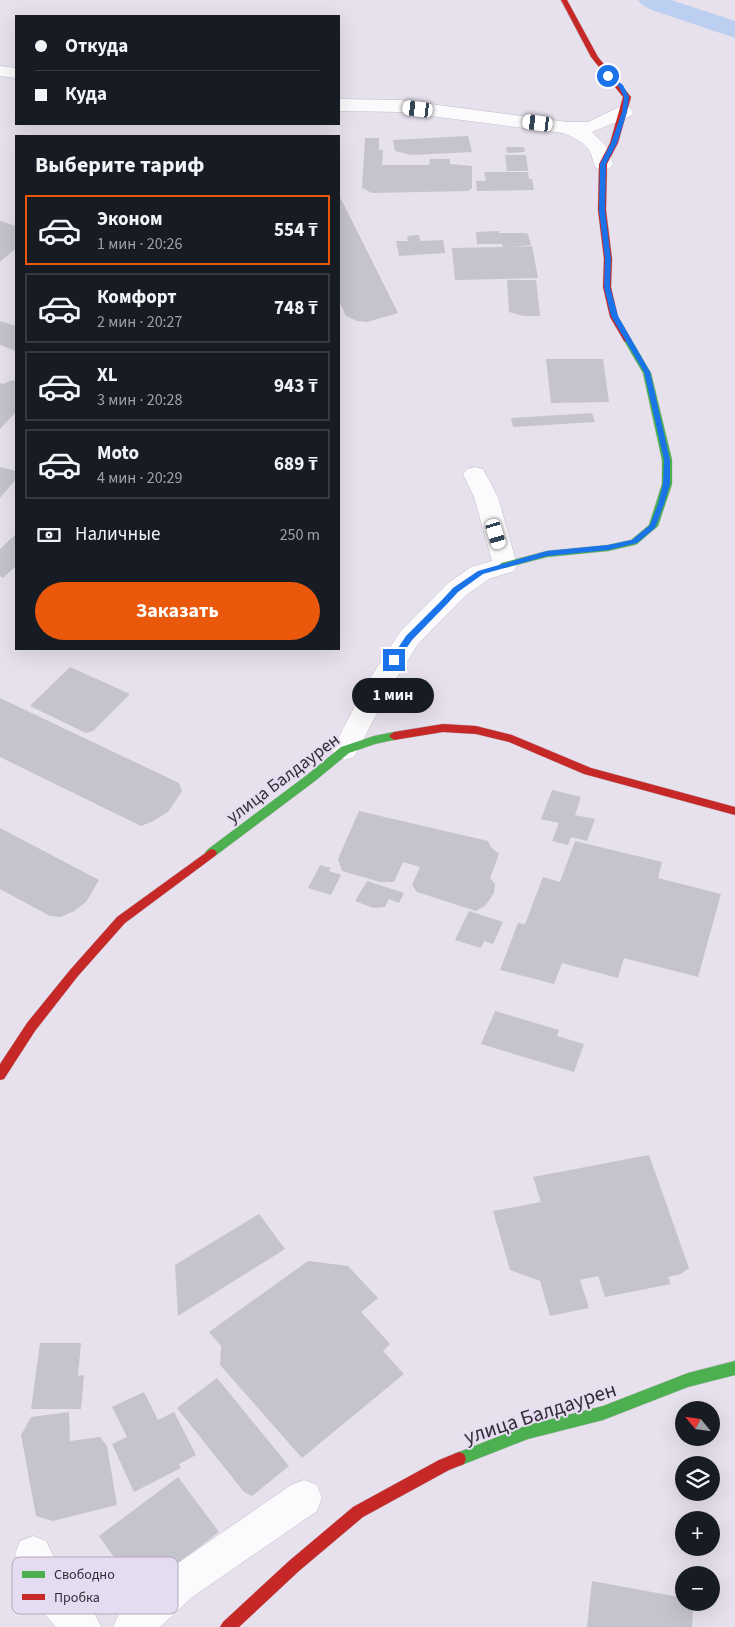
<!DOCTYPE html>
<html lang="ru">
<head>
<meta charset="utf-8">
<style>
	body { margin:0; font-family:"Source Sans 3",sans-serif; background:#242831; color:#f1f3f6; height:100vh; display:flex; flex-direction:column; font-size:19px; white-space:nowrap }
	* { box-sizing:border-box; margin:0 }
	p { font-size:16px; color:#9ea1a6 }
	.icon { flex:none; width:28px; height:28px; fill:none; stroke:currentColor; stroke-width:2; stroke-linecap:round; stroke-linejoin:round }
	.map { position:relative; flex:1; overflow:hidden }
	.drawer { position:absolute; left:15px; top:135px; width:325px; height:515px; display:flex; flex-direction:column; background:#171b24; border-radius:0px; box-shadow:0 5px 20px #0002 }
	.drawer>* { flex:none }
	.top-card { position:absolute; left:15px; top:15px; width:325px; height:110px; border-radius:0px; box-shadow:0 5px 20px #0002; display:grid; align-content:center; height:110px; padding:0 20px; background:#171b24 }
	.needle { width:32px; rotate:299deg }
	.controls { position:absolute; left:675px; top:1401px; display:grid; gap:10px }
	.controls a { display:grid; place-items:center; width:45px; height:45px; border-radius:50%; background:#171b24; box-shadow:0 5px 20px #0002; font-size:25px }
	.end { position:absolute; width:22px; height:22px; margin:-11px; border:6px solid #1a73e8; background:#fff; box-shadow:0 0 0 2px #fff }
	.from { border-radius:50% }
	.bubble { position:absolute; height:35px; border-radius:18px; background:#171b24; box-shadow:0 5px 20px #0002; font-size:16px; font-weight:700; line-height:35px; text-align:center }
	.car { position:absolute; width:15px; height:30px; margin:-15px -8px; border-radius:6px; box-shadow:0 0 4px 1px #0007; background:linear-gradient(#fff 24%,#345 0 40%,#fff 0 76%,#345 0 86%,#fff 0) }
	.top-card b { display:flex; align-items:center; gap:18px; height:48px; font-size:19px }
	.top-card b+b { border-top:1px solid #363941 }
	.top-card i { width:12px; height:12px; background:#f1f3f6 }
	ul { padding:0; list-style:none }
	li { display:flex; align-items:center; gap:15px; height:70px; margin:0 10px 8px; padding:0 10px; border:2px solid #363941; border-radius:0px }
	li div { flex:1 }
	li b { display:block; font-size:19px }
	li em { font-style:normal; font-weight:700 }
	li.current { border-color:#ea580c }
	li>.icon { width:45px; height:45px; stroke-width:1.5 }
	h2 { padding:0 20px; font-size:22px; line-height:60px }
	.pay { display:flex; align-items:center; gap:12px; height:55px; padding:0 20px; font-size:19px }
	.pay p { margin-inline-start:auto }
	.cta { display:flex; gap:10px; margin-top:auto; padding:10px 20px }
	.cta a { flex:1; height:58px; border-radius:30px; background:#ea580c; color:#fff; font-size:20px; font-weight:700; line-height:58px; text-align:center }
	.map>svg:first-child { display:block }
	.lines { fill:none; stroke-linecap:round; stroke-linejoin:round }
	.canal { fill:#bccff1; fill-rule:evenodd }
	.building { fill:#c5c3cd }
	.street-casing { stroke:#c2bdc6; stroke-width:1 }
	.fast-casing { stroke:#c2bdc6; stroke-width:1 }
	.jam-casing { stroke:#c2bdc6; stroke-width:1 }
	.street { fill:#fbfafc; fill-rule:evenodd }
	.fast { fill:#4caf50; fill-rule:evenodd }
	.jam { fill:#c62828; fill-rule:evenodd }
	.route { fill:#1a73e8 }
	.labels { text-anchor:middle; stroke-width:4; stroke-linejoin:round; paint-order:stroke }
	.street-label { font-size:18px; fill:#312d35; stroke:#e6dcf2 }
	.near-street-label { font-size:21px; fill:#312d35; stroke:#e6dcf2 }
	.key { fill:#e6dcf2; stroke:#b0a8b9; stroke-width:1 }
	.key-label { font-size:14px; fill:#312d35 }
</style>
</head>
<body>
<div class="map">
<svg width="735" height="1627" viewBox="0 0 735 1627">
	<rect width="100%" height="100%" fill="#e7e1ed"/>
	<g class="lines">
		<path class="canal" d="M 638,0 L 671,0 L 735,21 L 735,38 L 652,10 L 642,5 Z"/>
	</g>
	<g class="building">
		<path d="M 468,136 L 472,152 L 411,155 L 395,151 L 393,140 Z"/>
		<path d="M 365,138 L 379,138 L 379,150 L 383,150 L 382,165 L 429,165 L 430,159 L 450,159 L 450,164 L 472,166 L 472,188 L 468,191 L 372,193 L 362,188 Z"/>
		<path d="M 506,147 L 524,147 L 525,152 L 507,153 Z"/>
		<path d="M 505,155 L 526,155 L 528,171 L 507,171 Z"/>
		<path d="M 484,172 L 528,172 L 529,179 L 532,179 L 534,190 L 477,191 L 476,181 L 486,181 Z"/>
		<path d="M 339,199 L 341,199 L 398,313 L 367,322 L 357,321 L 346,316 L 339,301 Z"/>
		<path d="M 0,221 L 16,226 L 16,248 L 0,262 Z"/>
		<path d="M 499,231 L 499,233 L 524,233 L 528,234 L 531,245 L 510,247 L 532,246 L 538,278 L 455,280 L 452,248 L 503,247 L 502,244 L 477,244 L 476,232 Z"/>
		<path d="M 419,235 L 420,241 L 443,240 L 445,253 L 399,256 L 396,241 L 408,241 L 407,236 Z"/>
		<path d="M 507,280 L 536,280 L 540,316 L 524,316 L 509,312 Z"/>
		<path d="M 0,321 L 16,326 L 16,351 L 0,345 Z"/>
		<path d="M 546,359 L 603,359 L 609,402 L 551,403 Z"/>
		<path d="M 12,380 L 16,382 L 16,412 L 0,429 L 0,383 L 3,384 Z"/>
		<path d="M 592,413 L 595,422 L 513,427 L 511,418 Z"/>
		<path d="M 0,467 L 16,471 L 16,479 L 0,498 Z"/>
		<path d="M 16,534 L 16,566 L 3,578 L 0,576 L 0,549 Z"/>
		<path d="M 70,667 L 130,694 L 93,731 L 86,733 L 30,706 Z"/>
		<path d="M 0,698 L 179,783 L 182,791 L 168,812 L 153,821 L 141,826 L 0,757 Z"/>
		<path d="M 552,790 L 581,797 L 575,815 L 595,819 L 587,841 L 571,837 L 568,845 L 552,841 L 559,823 L 541,819 Z"/>
		<path d="M 359,811 L 488,841 L 491,847 L 499,854 L 490,878 L 495,884 L 494,893 L 485,906 L 476,911 L 417,892 L 412,885 L 420,867 L 403,862 L 394,882 L 380,882 L 342,871 L 338,859 Z"/>
		<path d="M 0,828 L 99,880 L 86,902 L 74,911 L 61,917 L 50,916 L 0,889 Z"/>
		<path d="M 575,841 L 662,862 L 658,878 L 721,894 L 698,977 L 624,958 L 618,978 L 562,963 L 554,984 L 500,970 L 518,923 L 525,924 L 543,877 L 560,882 Z"/>
		<path d="M 320,865 L 331,868 L 329,871 L 341,875 L 331,895 L 308,888 Z"/>
		<path d="M 367,881 L 404,893 L 399,903 L 389,899 L 385,907 L 373,908 L 355,901 Z"/>
		<path d="M 469,911 L 503,922 L 493,944 L 484,941 L 481,948 L 455,940 Z"/>
		<path d="M 495,1011 L 559,1030 L 557,1036 L 584,1044 L 574,1072 L 481,1044 Z"/>
		<path d="M 649,1155 L 689,1268 L 681,1274 L 668,1277 L 671,1284 L 605,1297 L 598,1276 L 580,1280 L 589,1308 L 550,1316 L 540,1281 L 510,1270 L 493,1211 L 541,1202 L 533,1177 Z"/>
		<path d="M 259,1214 L 285,1249 L 178,1316 L 175,1265 Z"/>
		<path d="M 308,1261 L 348,1266 L 378,1298 L 361,1312 L 390,1344 L 383,1351 L 404,1374 L 302,1458 L 220,1365 L 221,1346 L 209,1332 Z"/>
		<path d="M 40,1343 L 81,1343 L 78,1376 L 84,1375 L 81,1409 L 31,1409 Z"/>
		<path d="M 217,1378 L 289,1466 L 252,1496 L 244,1492 L 177,1408 Z"/>
		<path d="M 144,1392 L 158,1420 L 174,1412 L 196,1455 L 179,1464 L 181,1468 L 134,1492 L 112,1444 L 127,1437 L 112,1407 Z"/>
		<path d="M 69,1412 L 70,1441 L 100,1437 L 107,1446 L 117,1505 L 53,1521 L 36,1516 L 21,1435 L 31,1417 Z"/>
		<path d="M 178,1477 L 219,1532 L 139,1593 L 99,1536 Z"/>
		<path d="M 592,1581 L 679,1597 L 693,1611 L 692,1627 L 587,1627 Z"/>
	</g>
	<g class="lines">
		<g class="street-casing">
			<g id="street">
				<path d="M 0,66 L 16,68 L 16,78 L 0,76 Z"/>
				<path d="M 339,99 L 400,100 L 567,122 L 588,122 L 617,108 L 624,106 L 631,108 L 633,112 L 631,116 L 592,132 L 608,148 L 613,164 L 610,168 L 603,170 L 596,168 C 593,163 593,158 590,152 C 586,142 572,137 563,133 L 400,112 L 339,111 Z"/>
				<path d="M 475,467 L 483,469 L 498,497 L 517,565 L 514,571 L 489,579 L 465,596 L 418,644 L 392,685 L 354,757 L 345,760 L 336,757 L 332,750 L 367,683 L 400,632 L 447,584 L 471,567 L 492,561 L 474,497 L 463,474 L 467,469 Z"/>
				<path d="M 304,1480 L 317,1485 L 322,1498 L 317,1511 L 191,1598 L 160,1627 L 113,1627 L 119,1614 L 165,1572 L 291,1485 Z"/>
				<path d="M 33,1536 L 46,1541 L 68,1585 L 95,1614 L 101,1627 L 56,1627 L 42,1611 L 15,1554 L 20,1541 Z"/>
			</g>
		</g>
		<g class="fast-casing">
			<g id="fast">
				<path d="M 627,336 L 631,339 L 651,373 L 672,460 L 672,484 L 658,526 L 637,544 L 634,545 L 608,551 L 547,557 L 505,568 L 501,567 L 500,565 L 501,563 L 547,551 L 608,545 L 631,540 L 649,525 L 662,484 L 662,460 L 643,373 L 623,339 Z"/>
				<path d="M 394,732 L 398,733 L 399,736 L 398,739 L 375,744 L 349,753 L 315,781 L 215,856 L 207,856 L 205,853 L 207,850 L 307,775 L 341,747 L 374,736 Z"/>
				<path d="M 735,1361 L 735,1375 L 688,1387 L 603,1420 L 528,1439 L 459,1466 L 454,1464 L 452,1459 L 454,1454 L 528,1425 L 603,1406 L 688,1373 Z"/>
			</g>
		</g>
		<g class="jam-casing">
			<g id="jam">
				<path d="M 561,0 L 567,0 L 598,57 L 631,97 L 618,143 L 607,164 L 606,210 L 612,259 L 611,287 L 618,317 L 631,339 L 627,342 L 624,341 L 610,317 L 603,287 L 604,259 L 598,210 L 599,164 L 610,143 L 623,97 L 591,57 Z"/>
				<path d="M 443,724 L 476,726 L 512,735 L 591,768 L 735,807 L 735,815 L 584,774 L 509,742 L 476,734 L 443,732 L 394,740 L 389,736 L 394,732 Z"/>
				<path d="M 211,849 L 215,850 L 217,853 L 215,856 L 125,923 L 78,976 L 35,1031 L 4,1079 L 0,1080 L 0,1064 L 27,1023 L 70,970 L 117,917 Z"/>
				<path d="M 459,1452 L 464,1454 L 466,1459 L 464,1464 L 449,1470 L 363,1517 L 299,1571 L 239,1627 L 220,1627 L 223,1622 L 289,1561 L 353,1507 L 439,1460 Z"/>
			</g>
		</g>
		<use href="#street" class="street"/>
		<use href="#fast" class="fast"/>
		<use href="#jam" class="jam"/>
	</g>
	<path class="route" d="M 608,74 L 623,85 L 629,97 L 627,112 L 617,143 L 606,164 L 605,210 L 611,259 L 610,287 L 618,316 L 650,372 L 670,460 L 670,484 L 664,504 L 655,528 L 637,543 L 608,550 L 547,556 L 483,574 L 458,592 L 447,604 L 412,640 L 397,662 L 392,662 L 390,660 L 406,636 L 442,600 L 453,588 L 478,571 L 547,551 L 608,545 L 632,540 L 650,525 L 658,504 L 663,484 L 664,460 L 644,372 L 611,316 L 604,287 L 605,259 L 599,210 L 600,164 L 611,143 L 622,112 L 624,97 L 619,87 L 606,76 Z"/>
	<g class="labels">
		<g class="street-label">
			<text transform="translate(283 778) rotate(-37)" y="6">улица Балдаурен</text>
		</g>
		<g class="near-street-label">
			<text transform="translate(540 1413) rotate(-18)" y="7">улица Балдаурен</text>
		</g>
	</g>
	<rect x="12" y="1557" width="166" height="57" rx="8" class="key"/>
	<rect x="22" y="1571" width="23" height="7" fill="#4caf50"/>
	<rect x="22" y="1594" width="23" height="6" fill="#c62828"/>
	<g class="key-label">
		<text x="54" y="1579">Свободно</text>
		<text x="54" y="1602">Пробка</text>
	</g>
</svg>
<div class="controls">
<a><svg class="needle" viewBox="-14 -14 28 28"><path d="M0-13l5 13h-10z" fill="#e53935"/><path d="M0 13l5-13h-10z" fill="#9ea1a6"/></svg></a>
<a><svg class="icon" aria-label="layers" viewBox="0 0 24 24"><path d="M12 4l9 5-9 5-9-5zM3 14l9 5 9-5"/></svg></a>
<a>+</a>
<a>−</a>
</div>
<i class="end from" style="left:608px;top:76px"></i>
<i class="end" style="left:394px;top:660px"></i>
<div class="bubble" style="left:352px;top:678px;width:82px">1 мин</div>
<i class="car" style="left:418px;top:109px;rotate:277deg"></i>
<i class="car" style="left:538px;top:123px;rotate:277deg"></i>
<i class="car" style="left:496px;top:534px;rotate:163deg"></i>
<div class="top-card">
<b><i class="from"></i>Откуда</b>
<b><i></i>Куда</b>
</div>
<section class="drawer">
<h2>Выберите тариф</h2>
<ul>
<li class="current"><svg class="icon" aria-label="car" viewBox="0 0 24 24"><path d="M5 17H2v-5l4-1 3-4h7l3 4 3 1v5h-3M9 17h6M6 11h13"/><circle cx="7" cy="17" r="2"/><circle cx="17" cy="17" r="2"/></svg><div><b>Эконом</b><p>1 мин · 20:26</p></div><em>554 ₸</em></li>
<li><svg class="icon" aria-label="car" viewBox="0 0 24 24"><path d="M5 17H2v-5l4-1 3-4h7l3 4 3 1v5h-3M9 17h6M6 11h13"/><circle cx="7" cy="17" r="2"/><circle cx="17" cy="17" r="2"/></svg><div><b>Комфорт</b><p>2 мин · 20:27</p></div><em>748 ₸</em></li>
<li><svg class="icon" aria-label="car" viewBox="0 0 24 24"><path d="M5 17H2v-5l4-1 3-4h7l3 4 3 1v5h-3M9 17h6M6 11h13"/><circle cx="7" cy="17" r="2"/><circle cx="17" cy="17" r="2"/></svg><div><b>XL</b><p>3 мин · 20:28</p></div><em>943 ₸</em></li>
<li><svg class="icon" aria-label="car" viewBox="0 0 24 24"><path d="M5 17H2v-5l4-1 3-4h7l3 4 3 1v5h-3M9 17h6M6 11h13"/><circle cx="7" cy="17" r="2"/><circle cx="17" cy="17" r="2"/></svg><div><b>Moto</b><p>4 мин · 20:29</p></div><em>689 ₸</em></li>
</ul>
<div class="pay"><svg class="icon" aria-label="cash" viewBox="0 0 24 24"><path d="M3 7h18v10H3z"/><circle cx="12" cy="12" r="2"/></svg>Наличные<p>250 m</p></div>
<div class="cta"><a>Заказать</a></div>
</section>
</div>
</body>
</html>
